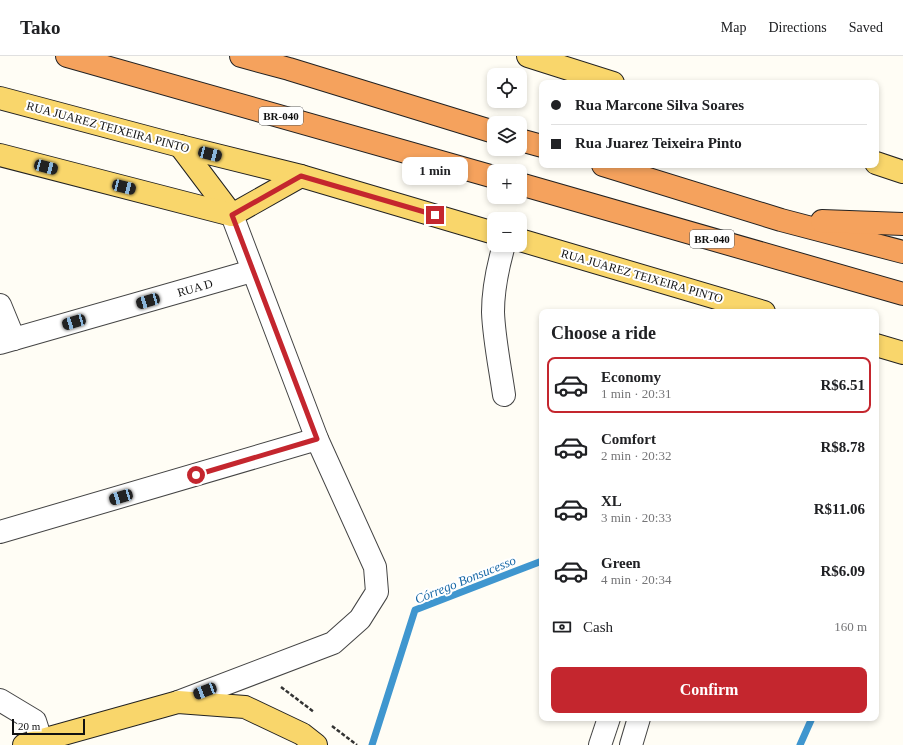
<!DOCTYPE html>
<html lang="en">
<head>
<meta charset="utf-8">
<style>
	body { margin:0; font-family:Georgia,serif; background:#f2f2f2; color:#202124; height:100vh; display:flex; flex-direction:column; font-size:15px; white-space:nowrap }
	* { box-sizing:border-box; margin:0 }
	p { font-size:13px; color:#757577 }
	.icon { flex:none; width:22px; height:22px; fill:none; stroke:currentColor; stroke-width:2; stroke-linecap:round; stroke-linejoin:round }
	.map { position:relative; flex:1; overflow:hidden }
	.sheet { position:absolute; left:539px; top:253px; width:340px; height:412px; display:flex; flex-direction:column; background:#fff; border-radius:8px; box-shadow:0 2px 6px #0003 }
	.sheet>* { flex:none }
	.banner { position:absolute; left:539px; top:24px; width:340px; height:88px; border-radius:8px; box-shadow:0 2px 6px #0003; display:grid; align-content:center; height:88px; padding:0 12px; background:#fff }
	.fabs { position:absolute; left:487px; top:12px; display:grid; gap:8px }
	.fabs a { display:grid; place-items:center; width:40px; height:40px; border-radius:8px; background:#fff; box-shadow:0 2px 6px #0003; font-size:20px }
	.scale { position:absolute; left:12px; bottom:10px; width:73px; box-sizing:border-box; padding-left:4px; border:2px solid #111; border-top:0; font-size:11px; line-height:14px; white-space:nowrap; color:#111; -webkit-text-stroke:3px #fff; paint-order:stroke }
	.end { position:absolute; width:18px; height:18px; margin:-9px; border:5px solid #c4262e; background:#fff; box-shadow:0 0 0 2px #fff }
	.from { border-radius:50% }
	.bubble { position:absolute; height:28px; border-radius:8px; background:#fff; box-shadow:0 2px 6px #0003; font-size:13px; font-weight:700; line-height:28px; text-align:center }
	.car { position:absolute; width:12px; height:24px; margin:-12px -6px; border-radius:5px; box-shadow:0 0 3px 1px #0007; background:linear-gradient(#222 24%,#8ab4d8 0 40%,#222 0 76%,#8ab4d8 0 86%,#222 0) }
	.banner b { display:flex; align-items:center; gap:14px; height:38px; font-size:15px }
	.banner b+b { border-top:1px solid #e0e0e0 }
	.banner i { width:10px; height:10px; background:#202124 }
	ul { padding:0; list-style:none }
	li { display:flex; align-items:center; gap:12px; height:56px; margin:0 8px 6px; padding:0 4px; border:2px solid transparent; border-radius:8px }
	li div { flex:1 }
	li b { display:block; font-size:15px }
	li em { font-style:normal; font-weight:700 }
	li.selected { border-color:#c4262e }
	li>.icon { width:36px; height:36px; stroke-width:1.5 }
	h2 { padding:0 12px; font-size:18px; line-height:48px }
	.pay { display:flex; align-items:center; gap:10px; height:44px; padding:0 12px; font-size:15px }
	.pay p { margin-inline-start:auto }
	.cta { display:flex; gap:8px; margin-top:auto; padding:8px 12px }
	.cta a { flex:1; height:46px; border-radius:8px; background:#c4262e; color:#fff; font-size:16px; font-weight:700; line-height:46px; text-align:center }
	header { display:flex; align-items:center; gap:24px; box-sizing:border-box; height:56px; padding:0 20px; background:#fff; border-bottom:1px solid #e0e0e0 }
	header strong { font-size:19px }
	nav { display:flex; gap:22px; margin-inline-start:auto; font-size:14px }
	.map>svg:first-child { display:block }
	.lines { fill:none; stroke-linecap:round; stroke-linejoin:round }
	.stream { stroke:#3f96cf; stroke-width:7 }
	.minor-casing { stroke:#444; stroke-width:24 }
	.major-casing { stroke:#222; stroke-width:24 }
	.highway-casing { stroke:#222; stroke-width:24 }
	.path { stroke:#333; stroke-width:2.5; stroke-dasharray:4 2; stroke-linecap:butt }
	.minor { stroke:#fff; stroke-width:22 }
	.major { stroke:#f9d66b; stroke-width:22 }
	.highway { stroke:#f5a25d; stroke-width:22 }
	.route { stroke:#c4262e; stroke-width:5 }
	.labels { text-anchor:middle; stroke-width:4; stroke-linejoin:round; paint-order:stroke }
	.shield { fill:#fff; stroke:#585858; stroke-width:1 }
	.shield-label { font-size:11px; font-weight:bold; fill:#111 }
	.street-label { font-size:12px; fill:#111; stroke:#fff }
	.water-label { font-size:13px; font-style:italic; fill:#1768a6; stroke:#fff }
</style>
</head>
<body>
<header>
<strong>Tako</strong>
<nav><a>Map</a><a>Directions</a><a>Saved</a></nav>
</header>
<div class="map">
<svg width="903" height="689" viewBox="0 0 903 689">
	<rect width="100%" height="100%" fill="#fffdf5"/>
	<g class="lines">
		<g class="stream">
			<path d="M 372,689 L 415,554 L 542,505"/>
			<path d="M 800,689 L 812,662"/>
		</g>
		<g class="minor-casing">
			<g id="minor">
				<path d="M 0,249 L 14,283"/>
				<path d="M 0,287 L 252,215"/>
				<path d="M 504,339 C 500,311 494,283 493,256 C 493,233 498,210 504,189"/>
				<path d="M 0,476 L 317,383"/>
				<path d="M 0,644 L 35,665 L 41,684"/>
				<path d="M 178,646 L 333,587 L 360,563 L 377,536 L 375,511 L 317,383 L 232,159"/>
				<path d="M 600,689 L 609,662"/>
				<path d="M 631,689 L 639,662"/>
			</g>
		</g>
		<g class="major-casing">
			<g id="major">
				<path d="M 528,0 L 613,27"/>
				<path d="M 0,42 L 180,90 L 301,120 L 494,177"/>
				<path d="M 180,90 L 232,159"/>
				<path d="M 0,99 L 232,159 L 301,120"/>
				<path d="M 876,107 L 903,116"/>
				<path d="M 520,184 L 764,256"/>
				<path d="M 876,289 L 903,297"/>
				<path d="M 24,689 L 178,646 L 245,651 L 302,678 L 316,689"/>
			</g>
		</g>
		<g class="highway-casing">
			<g id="highway">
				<path d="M 67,0 L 494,121"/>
				<path d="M 241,0 L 289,13 L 494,76"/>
				<path d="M 520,84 L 542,90"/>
				<path d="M 603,109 L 781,164 L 903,196"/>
				<path d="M 520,128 L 903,238"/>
				<path d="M 822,165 L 903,168"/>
			</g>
		</g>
		<g class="path">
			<path d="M 281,631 L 314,656"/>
			<path d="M 332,670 L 357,689"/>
		</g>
		<use href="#minor" class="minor"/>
		<use href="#major" class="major"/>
		<use href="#highway" class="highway"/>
	</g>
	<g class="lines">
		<path class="route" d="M 196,419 L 317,383 L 232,159 L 301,120 L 435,159"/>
	</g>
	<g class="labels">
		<g class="shield">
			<rect x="259" y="51" width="44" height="18" rx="3"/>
			<rect x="690" y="174" width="44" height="18" rx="3"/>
		</g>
		<g class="shield-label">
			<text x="281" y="64">BR-040</text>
			<text x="712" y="187">BR-040</text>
		</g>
		<g class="street-label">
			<text transform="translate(108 71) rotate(15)" y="4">RUA JUAREZ TEIXEIRA PINTO</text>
			<text transform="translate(642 220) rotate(16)" y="4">RUA JUAREZ TEIXEIRA PINTO</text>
			<text transform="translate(195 232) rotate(-16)" y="4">RUA D</text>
		</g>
		<g class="water-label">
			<text transform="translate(465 523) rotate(-22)" y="5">Córrego Bonsucesso</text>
		</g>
	</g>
</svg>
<div class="fabs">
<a><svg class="icon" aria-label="locate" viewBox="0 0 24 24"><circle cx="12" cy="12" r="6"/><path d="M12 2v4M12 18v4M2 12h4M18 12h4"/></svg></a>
<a><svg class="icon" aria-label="layers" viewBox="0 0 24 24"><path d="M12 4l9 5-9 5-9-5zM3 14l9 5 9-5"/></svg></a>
<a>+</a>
<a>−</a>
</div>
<div class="scale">20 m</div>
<i class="end from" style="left:196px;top:419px"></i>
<i class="end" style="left:435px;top:159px"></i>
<div class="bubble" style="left:402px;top:101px;width:66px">1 min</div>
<i class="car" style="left:210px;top:98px;rotate:104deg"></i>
<i class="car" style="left:46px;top:111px;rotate:105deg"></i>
<i class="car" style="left:124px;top:131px;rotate:104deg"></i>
<i class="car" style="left:148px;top:245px;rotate:254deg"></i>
<i class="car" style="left:74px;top:266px;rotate:254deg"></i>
<i class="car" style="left:121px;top:441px;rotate:253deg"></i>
<i class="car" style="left:205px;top:635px;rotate:249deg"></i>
<div class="banner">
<b><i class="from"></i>Rua Marcone Silva Soares</b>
<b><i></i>Rua Juarez Teixeira Pinto</b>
</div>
<section class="sheet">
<h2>Choose a ride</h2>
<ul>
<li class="selected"><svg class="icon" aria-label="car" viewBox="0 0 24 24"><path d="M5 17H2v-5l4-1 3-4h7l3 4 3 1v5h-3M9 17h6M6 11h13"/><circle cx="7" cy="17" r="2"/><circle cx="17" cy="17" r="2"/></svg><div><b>Economy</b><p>1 min · 20:31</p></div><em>R$6.51</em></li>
<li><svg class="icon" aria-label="car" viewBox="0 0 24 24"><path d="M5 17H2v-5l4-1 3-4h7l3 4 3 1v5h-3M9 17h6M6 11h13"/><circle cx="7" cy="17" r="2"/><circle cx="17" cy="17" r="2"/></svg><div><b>Comfort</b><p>2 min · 20:32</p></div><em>R$8.78</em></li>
<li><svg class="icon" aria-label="car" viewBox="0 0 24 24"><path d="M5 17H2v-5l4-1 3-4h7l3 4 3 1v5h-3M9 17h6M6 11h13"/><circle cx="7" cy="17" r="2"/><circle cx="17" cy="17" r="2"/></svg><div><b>XL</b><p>3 min · 20:33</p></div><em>R$11.06</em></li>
<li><svg class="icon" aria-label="car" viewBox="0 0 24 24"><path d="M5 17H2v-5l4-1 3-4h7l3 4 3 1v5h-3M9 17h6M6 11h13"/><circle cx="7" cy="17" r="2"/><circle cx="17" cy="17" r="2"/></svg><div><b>Green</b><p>4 min · 20:34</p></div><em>R$6.09</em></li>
</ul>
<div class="pay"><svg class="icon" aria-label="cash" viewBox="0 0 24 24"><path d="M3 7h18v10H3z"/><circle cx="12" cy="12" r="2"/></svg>Cash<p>160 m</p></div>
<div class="cta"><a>Confirm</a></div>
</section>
</div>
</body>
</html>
